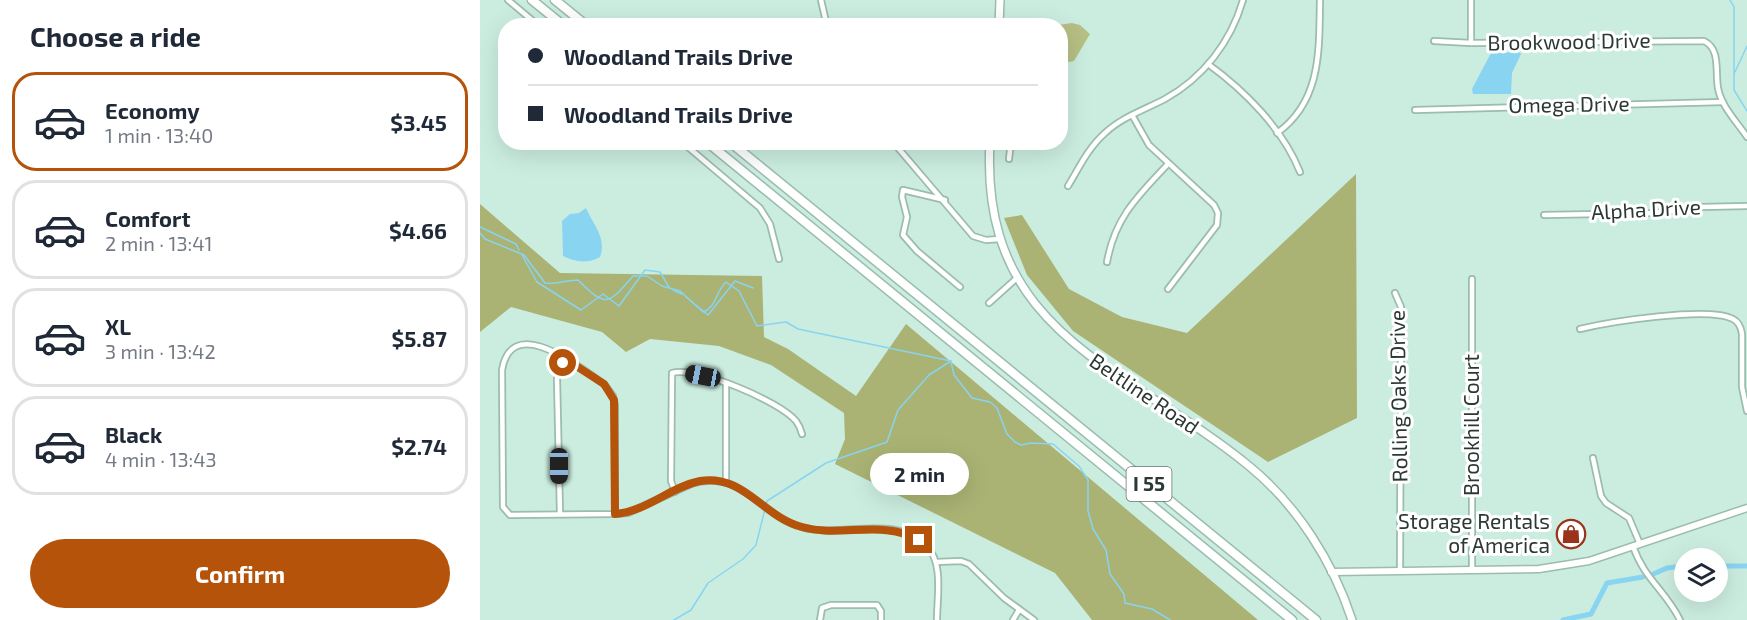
<!DOCTYPE html>
<html lang="en">
<head>
<meta charset="utf-8">
<style>
	body { margin:0; font-family:"Exo 2",sans-serif; background:#f6f6f7; color:#1f2937; height:100vh; display:flex; flex-direction:column; font-size:22px; white-space:nowrap }
	* { box-sizing:border-box; margin:0 }
	p { font-size:20px; color:#747a83 }
	.icon { flex:none; width:33px; height:33px; fill:none; stroke:currentColor; stroke-width:2; stroke-linecap:round; stroke-linejoin:round }
	.map { position:relative; flex:1; overflow:hidden }
	.drawer { display:flex; flex-direction:column; background:#fff; width:480px }
	.drawer>* { flex:none }
	.hud { position:absolute; left:18px; top:18px; width:570px; height:132px; border-radius:24px; box-shadow:0 6px 24px #0002; display:grid; align-content:center; height:132px; padding:0 30px; background:#fff }
	.controls { position:absolute; left:1194px; top:548px; display:grid; gap:12px }
	.controls a { display:grid; place-items:center; width:54px; height:54px; border-radius:50%; background:#fff; box-shadow:0 6px 24px #0002; font-size:30px }
	.end { position:absolute; width:27px; height:27px; margin:-14px; border:8px solid #b45309; background:#fff; box-shadow:0 0 0 3px #fff }
	.from { border-radius:50% }
	.bubble { position:absolute; height:42px; border-radius:21px; background:#fff; box-shadow:0 6px 24px #0002; font-size:20px; font-weight:700; line-height:42px; text-align:center }
	.car { position:absolute; width:18px; height:36px; margin:-18px -9px; border-radius:8px; box-shadow:0 0 4px 2px #0007; background:linear-gradient(#222 24%,#8ab4d8 0 40%,#222 0 76%,#8ab4d8 0 86%,#222 0) }
	.hud b { display:flex; align-items:center; gap:21px; height:57px; font-size:22px }
	.hud b+b { border-top:2px solid #e0e1e3 }
	.hud i { width:15px; height:15px; background:#1f2937 }
	ul { padding:0; list-style:none }
	li { display:flex; align-items:center; gap:18px; height:99px; margin:0 12px 9px; padding:0 18px; border:3px solid #e0e1e3; border-radius:24px }
	li div { flex:1 }
	li b { display:block; font-size:22px }
	li em { font-style:normal; font-weight:700 }
	li.active { border-color:#b45309 }
	li>.icon { width:54px; height:54px; stroke-width:1.5 }
	h2 { padding:0 30px; font-size:27px; line-height:72px }
	.button { display:flex; gap:12px; margin-top:auto; padding:12px 30px }
	.button a { flex:1; height:69px; border-radius:36px; background:#b45309; color:#fff; font-size:24px; font-weight:700; line-height:69px; text-align:center }
	main { display:flex; flex:1; min-height:0 }
	.map>svg:first-child { display:block }
	.green { fill:#b6c084 }
	.forest { fill:#aab374 }
	.water { fill:#88d4f1 }
	.lines { fill:none; stroke-linecap:round; stroke-linejoin:round }
	.stream { stroke:#88d4f1; stroke-width:1.5 }
	.canal { stroke:#88d4f1; stroke-width:5 }
	.minor-casing { stroke:#9bbcaf; stroke-width:8 }
	.tertiary-casing { stroke:#9bbcaf; stroke-width:9 }
	.secondary-casing { stroke:#9bbcaf; stroke-width:10 }
	.motorway-casing { stroke:#9bbcaf; stroke-width:11 }
	.minor { stroke:#fff; stroke-width:4.5 }
	.tertiary { stroke:#fff; stroke-width:6 }
	.secondary { stroke:#fff; stroke-width:7 }
	.motorway { stroke:#fff; stroke-width:8 }
	.route { stroke:#b45309; stroke-width:8 }
	.labels { text-anchor:middle; stroke-width:6; stroke-linejoin:round; paint-order:stroke }
	.shield { fill:#fff; stroke:#6b7470; stroke-width:1.5 }
	.shield-label { font-size:20px; font-weight:bold; fill:#2b3833 }
	.street-label { font-size:21px; fill:#2b3833; stroke:#fff }
	.poi-label { font-size:21px; fill:#2b3833; stroke:#fff; text-anchor:end }
</style>
</head>
<body>
<main>
<section class="drawer">
<h2>Choose a ride</h2>
<ul>
<li class="active"><svg class="icon" aria-label="car" viewBox="0 0 24 24"><path d="M5 17H2v-5l4-1 3-4h7l3 4 3 1v5h-3M9 17h6M6 11h13"/><circle cx="7" cy="17" r="2"/><circle cx="17" cy="17" r="2"/></svg><div><b>Economy</b><p>1 min · 13:40</p></div><em>$3.45</em></li>
<li><svg class="icon" aria-label="car" viewBox="0 0 24 24"><path d="M5 17H2v-5l4-1 3-4h7l3 4 3 1v5h-3M9 17h6M6 11h13"/><circle cx="7" cy="17" r="2"/><circle cx="17" cy="17" r="2"/></svg><div><b>Comfort</b><p>2 min · 13:41</p></div><em>$4.66</em></li>
<li><svg class="icon" aria-label="car" viewBox="0 0 24 24"><path d="M5 17H2v-5l4-1 3-4h7l3 4 3 1v5h-3M9 17h6M6 11h13"/><circle cx="7" cy="17" r="2"/><circle cx="17" cy="17" r="2"/></svg><div><b>XL</b><p>3 min · 13:42</p></div><em>$5.87</em></li>
<li><svg class="icon" aria-label="car" viewBox="0 0 24 24"><path d="M5 17H2v-5l4-1 3-4h7l3 4 3 1v5h-3M9 17h6M6 11h13"/><circle cx="7" cy="17" r="2"/><circle cx="17" cy="17" r="2"/></svg><div><b>Black</b><p>4 min · 13:43</p></div><em>$2.74</em></li>
</ul>
<div class="button"><a>Confirm</a></div>
</section>
<div class="map">
<svg width="1267" height="620" viewBox="0 0 1267 620">
	<rect width="100%" height="100%" fill="#cbede0"/>
	<path class="green" d="M 592,23 L 600,25 L 610,34 L 594,61 L 589,62 L 581,57 L 580,26 L 578,25 Z"/>
	<g class="forest">
		<path d="M 876,174 L 877,418 L 788,462 L 593,331 L 547,275 L 524,218 L 542,215 L 589,289 L 642,317 L 707,333 Z"/>
		<path d="M 0,204 L 80,273 L 282,276 L 284,337 L 308,349 L 376,396 L 426,324 L 778,620 L 612,620 L 575,573 L 355,464 L 365,439 L 364,413 L 291,365 L 239,346 L 170,339 L 146,352 L 122,332 L 31,307 L 0,332 Z"/>
	</g>
	<g class="water">
		<path d="M 1039,52 L 1041,54 L 1032,73 L 1031,94 L 993,94 L 992,89 L 1011,53 Z"/>
		<path d="M 106,208 C 113,225 127,237 120,257 C 108,264 95,262 83,256 L 82,221 L 90,214 L 99,213 Z"/>
	</g>
	<g class="lines">
		<g class="stream">
			<path d="M 1250,0 L 1254,7 L 1254,90 L 1267,111"/>
			<path d="M 1255,72 L 1267,46"/>
			<path d="M 0,227 L 36,244 L 39,250"/>
			<path d="M 0,233 L 5,239 L 44,255 L 65,283 C 76,285 86,280 98,280 C 126,308 128,305 153,276 L 167,276 L 182,286 L 200,291 L 223,312 C 236,308 236,291 246,282 L 259,291 L 277,326 L 306,322 L 318,329 L 471,361"/>
			<path d="M 42,255 L 57,282 L 101,310 L 123,294 L 139,306 L 165,270 L 180,272 L 189,287"/>
			<path d="M 193,290 L 202,294"/>
			<path d="M 206,297 L 228,315 L 255,281 L 273,288"/>
			<path d="M 471,362 L 474,375 L 492,398 L 510,402 L 517,408 L 527,434 L 535,442 L 541,445 L 551,443 L 573,444 L 599,466 L 608,480 L 608,511 L 613,529 L 626,550 L 630,574 L 644,594 L 645,603 L 672,609 L 690,620"/>
			<path d="M 194,620 L 211,610 L 228,583 L 263,559 L 276,545 L 287,501 L 346,463 L 407,442 L 418,410 L 449,375 L 471,361"/>
		</g>
		<g class="canal">
			<path d="M 1238,566 L 1267,566"/>
			<path d="M 1171,575 L 1187,568 L 1204,566"/>
			<path d="M 1083,620 L 1111,614 L 1127,583 L 1163,577"/>
		</g>
		<g class="minor-casing">
			<g id="minor">
				<path d="M 28,0 L 59,26"/>
				<path d="M 341,0 L 347,26"/>
				<path d="M 991,0 L 991,43"/>
				<path d="M 954,41 L 991,43 L 1224,41 C 1241,49 1235,72 1238,88 C 1241,106 1257,122 1267,137"/>
				<path d="M 728,64 C 765,91 803,129 820,172"/>
				<path d="M 935,110 L 1243,102"/>
				<path d="M 652,115 L 669,145 L 734,205 L 738,213 L 737,225 L 688,289"/>
				<path d="M 797,133 C 842,101 839,49 840,0"/>
				<path d="M 202,142 L 280,208 L 290,224 L 299,259"/>
				<path d="M 413,142 L 493,236 L 506,240 L 520,239"/>
				<path d="M 529,159 L 531,142"/>
				<path d="M 588,186 C 599,168 608,148 625,133 C 642,117 664,110 685,99 C 723,78 751,42 763,0"/>
				<path d="M 465,200 L 423,190 L 422,197 L 427,217 L 423,235 L 437,251 L 480,287"/>
				<path d="M 1064,215 L 1175,213 L 1221,207 L 1267,206"/>
				<path d="M 627,262 C 635,217 658,196 688,164"/>
				<path d="M 992,279 L 992,570"/>
				<path d="M 915,293 L 921,307 L 920,571"/>
				<path d="M 509,303 L 537,278"/>
				<path d="M 1100,329 C 1129,322 1228,306 1253,319 C 1259,322 1261,327 1262,334 L 1262,387 L 1267,411"/>
				<path d="M 246,383 L 246,482"/>
				<path d="M 1113,458 L 1121,496 L 1126,503 L 1149,518 L 1160,544"/>
				<path d="M 195,492 L 191,481 L 192,373 C 217,366 299,401 316,421 C 319,425 321,430 322,434"/>
				<path d="M 80,514 L 77,379 L 79,370 L 87,360"/>
				<path d="M 135,514 L 135,405 L 133,396 L 124,384 C 100,368 32,312 22,370 L 23,507 L 30,515 L 135,514 L 148,513 L 211,484 C 263,468 278,515 321,527 C 360,539 413,513 446,545 C 464,563 457,596 457,620"/>
				<path d="M 1153,546 C 1164,579 1186,591 1200,620"/>
				<path d="M 456,562 L 481,561 L 489,564 L 524,598 L 554,620"/>
				<path d="M 340,620 L 342,608 L 351,605 L 397,605 L 401,611 L 401,620"/>
				<path d="M 533,620 L 539,610"/>
			</g>
		</g>
		<g class="tertiary-casing">
			<path id="tertiary" d="M 851,572 L 1059,569 L 1109,561 L 1267,508"/>
		</g>
		<g class="secondary-casing">
			<g id="secondary">
				<path d="M 519,26 L 520,0"/>
				<path d="M 510,142 C 499,336 647,366 769,466 C 817,505 853,562 872,620"/>
			</g>
		</g>
		<g class="motorway-casing">
			<g id="motorway">
				<path d="M 52,0 L 84,26"/>
				<path d="M 75,0 L 107,26"/>
				<path d="M 227,142 L 812,620"/>
				<path d="M 250,142 L 836,620"/>
			</g>
		</g>
		<use href="#minor" class="minor"/>
		<use href="#tertiary" class="tertiary"/>
		<use href="#secondary" class="secondary"/>
		<use href="#motorway" class="motorway"/>
	</g>
	<g class="lines">
		<path class="route" d="M 83,363 L 87,360 L 124,384 L 134,400 L 135,514 C 166,512 190,487 220,481 C 264,474 283,517 322,527 C 361,538 403,519 439,540"/>
	</g>
	<defs>
		<g id="shop-ring" transform="scale(1.5)"><circle r="9.5" fill="#fff" stroke="#9b321b" stroke-width="1.5"/><path d="M-5-2.5h2.3a2.7 3.5 0 0 1 5.4 0H5L5.5 6h-11ZM-1.5-2.5h3a1.5 2.3 0 0 0-3 0Z" fill="#9b321b"/></g>
	</defs>
	<g fill-rule="evenodd">
		<use href="#shop-ring" x="1091" y="534"/>
	</g>
	<g class="labels">
		<rect class="shield" x="646.5" y="467" width="45" height="34" rx="4.5"/>
		<g class="shield-label">
			<text x="669" y="491">I 55</text>
		</g>
		<g class="street-label">
			<text transform="translate(1089 42) rotate(-1)" y="7">Brookwood Drive</text>
			<text transform="translate(1089 105) rotate(-1)" y="7">Omega Drive</text>
			<text transform="translate(1166 210) rotate(-3)" y="7">Alpha Drive</text>
			<text transform="translate(664 394) rotate(34)" y="7">Beltline Road</text>
			<text transform="translate(919 396) rotate(-91)" y="7">Rolling Oaks Drive</text>
			<text transform="translate(992 425) rotate(-90)" y="7">Brookhill Court</text>
		</g>
		<g class="poi-label">
			<text x="1070" y="529">Storage Rentals<tspan x="1070" dy="24">of America</tspan></text>
		</g>
	</g>
</svg>
<div class="controls">
<a><svg class="icon" aria-label="layers" viewBox="0 0 24 24"><path d="M12 4l9 5-9 5-9-5zM3 14l9 5 9-5"/></svg></a>
</div>
<i class="end from" style="left:83px;top:363px"></i>
<i class="end" style="left:439px;top:540px"></i>
<div class="bubble" style="left:390px;top:453px;width:99px">2 min</div>
<i class="car" style="left:223px;top:376px;rotate:281deg"></i>
<i class="car" style="left:79px;top:466px;rotate:180deg"></i>
<div class="hud">
<b><i class="from"></i>Woodland Trails Drive</b>
<b><i></i>Woodland Trails Drive</b>
</div>
</div>
</main>
</body>
</html>
